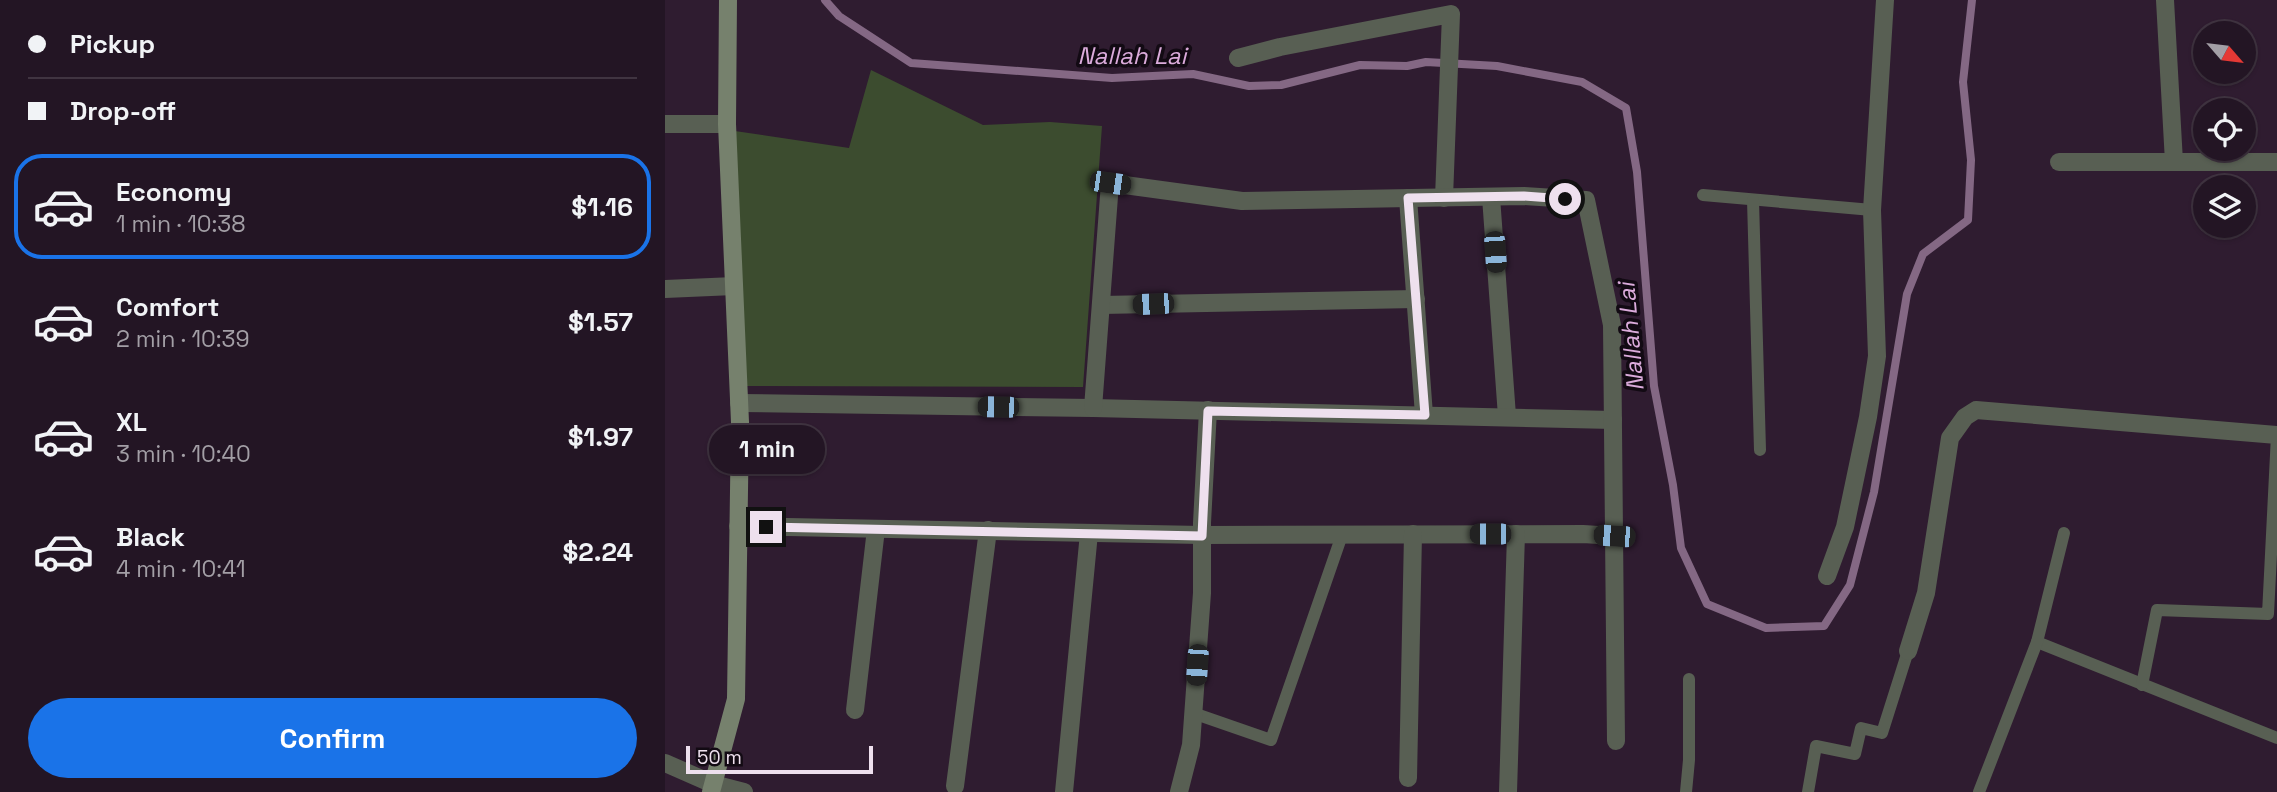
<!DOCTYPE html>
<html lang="en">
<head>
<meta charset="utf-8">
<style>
	body { margin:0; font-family:"Space Grotesk",sans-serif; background:#2f2231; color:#f1f3f6; height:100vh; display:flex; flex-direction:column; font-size:26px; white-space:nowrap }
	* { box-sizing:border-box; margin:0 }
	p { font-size:23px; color:#a39fa6 }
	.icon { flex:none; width:38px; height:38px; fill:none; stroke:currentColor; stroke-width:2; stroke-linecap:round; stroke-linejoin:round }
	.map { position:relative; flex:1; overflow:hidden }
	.details { display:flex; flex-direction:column; background:#231524; width:665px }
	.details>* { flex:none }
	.guide { display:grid; align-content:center; height:154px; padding:0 28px; background:#231524 }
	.needle { width:46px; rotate:118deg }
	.buttons { position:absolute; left:1528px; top:21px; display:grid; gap:14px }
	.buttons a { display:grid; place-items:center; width:63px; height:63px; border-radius:50%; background:#231524; box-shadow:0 2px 5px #0004,0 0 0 2px #403441; font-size:35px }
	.scale { position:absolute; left:21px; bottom:18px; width:187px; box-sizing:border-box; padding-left:7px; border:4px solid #eee0ee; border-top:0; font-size:19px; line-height:24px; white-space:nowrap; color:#eee0ee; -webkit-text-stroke:5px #120a13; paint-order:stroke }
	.end { position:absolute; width:32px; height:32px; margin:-16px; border:9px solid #eee0ee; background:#111; box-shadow:0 0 0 4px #111 }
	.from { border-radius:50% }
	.bubble { position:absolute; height:49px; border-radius:24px; background:#231524; box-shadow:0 2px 5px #0004,0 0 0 2px #403441; font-size:23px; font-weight:600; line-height:49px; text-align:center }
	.car { position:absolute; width:21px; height:42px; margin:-21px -10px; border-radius:9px; box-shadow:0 0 5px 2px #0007; background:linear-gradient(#222 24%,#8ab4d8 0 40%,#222 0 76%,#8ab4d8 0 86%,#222 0) }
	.guide b { display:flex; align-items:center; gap:24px; height:66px; font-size:26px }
	.guide b+b { border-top:2px solid #403441 }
	.guide i { width:18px; height:18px; background:#f1f3f6 }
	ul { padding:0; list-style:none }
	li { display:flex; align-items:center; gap:21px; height:105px; margin:0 14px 10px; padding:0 14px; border:4px solid transparent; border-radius:28px }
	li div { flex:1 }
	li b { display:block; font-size:26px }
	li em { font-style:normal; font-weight:600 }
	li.on { border-color:#1a73e8 }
	li>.icon { width:63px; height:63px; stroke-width:1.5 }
	.action { display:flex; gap:14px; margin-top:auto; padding:14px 28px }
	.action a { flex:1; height:80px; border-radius:42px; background:#1a73e8; color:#fff; font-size:28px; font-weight:600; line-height:80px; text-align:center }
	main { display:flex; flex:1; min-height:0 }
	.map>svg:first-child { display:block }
	.green { fill:#3c4c2f }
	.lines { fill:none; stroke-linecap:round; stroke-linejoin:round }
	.stream { stroke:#846884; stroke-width:8 }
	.lane { stroke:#585f53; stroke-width:12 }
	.street { stroke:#585f53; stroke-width:18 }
	.secondary { stroke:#76816d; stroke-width:18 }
	.route { stroke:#eee0ee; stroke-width:9 }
	.labels { text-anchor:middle; stroke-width:7; stroke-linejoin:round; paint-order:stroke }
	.water-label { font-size:24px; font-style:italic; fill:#dbabdb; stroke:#120a13 }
</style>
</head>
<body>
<main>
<section class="details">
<div class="guide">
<b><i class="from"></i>Pickup</b>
<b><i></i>Drop-off</b>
</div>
<ul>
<li class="on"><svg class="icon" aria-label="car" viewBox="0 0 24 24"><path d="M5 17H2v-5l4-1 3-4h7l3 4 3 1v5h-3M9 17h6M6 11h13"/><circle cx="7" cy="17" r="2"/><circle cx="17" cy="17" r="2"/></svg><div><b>Economy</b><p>1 min · 10:38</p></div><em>$1.16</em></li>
<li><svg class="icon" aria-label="car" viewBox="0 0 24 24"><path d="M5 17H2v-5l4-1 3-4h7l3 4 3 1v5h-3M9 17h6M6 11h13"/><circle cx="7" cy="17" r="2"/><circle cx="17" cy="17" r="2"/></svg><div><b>Comfort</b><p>2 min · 10:39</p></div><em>$1.57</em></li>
<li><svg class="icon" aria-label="car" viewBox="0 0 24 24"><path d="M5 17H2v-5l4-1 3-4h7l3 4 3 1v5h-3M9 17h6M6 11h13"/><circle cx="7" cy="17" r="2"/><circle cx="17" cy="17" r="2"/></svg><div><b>XL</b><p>3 min · 10:40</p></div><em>$1.97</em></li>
<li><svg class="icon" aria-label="car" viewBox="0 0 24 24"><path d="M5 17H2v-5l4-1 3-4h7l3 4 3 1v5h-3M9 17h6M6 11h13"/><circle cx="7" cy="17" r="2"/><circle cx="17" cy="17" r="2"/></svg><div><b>Black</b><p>4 min · 10:41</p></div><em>$2.24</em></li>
</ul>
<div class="action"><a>Confirm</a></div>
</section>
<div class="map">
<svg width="1612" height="792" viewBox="0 0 1612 792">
	<rect width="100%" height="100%" fill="#2f1c30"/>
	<path class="green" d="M 206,70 L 318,125 L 385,122 L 437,126 L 418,387 L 74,386 L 63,130 L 184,148 Z"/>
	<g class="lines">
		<path class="stream" d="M 160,0 L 174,16 L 246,63 L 447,78 L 528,74 L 584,86 L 616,85 L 695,65 L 742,66 L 761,62 L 832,66 L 917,82 L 961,108 L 972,172 L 989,386 L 1008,485 L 1016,548 L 1042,604 L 1101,628 L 1159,626 L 1185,585 L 1209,492 L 1242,294 L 1258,254 L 1303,220 L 1306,160 L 1298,82 L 1307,0"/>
		<g class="lane">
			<path d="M 1038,195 L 1207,210"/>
			<path d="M 1088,200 L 1095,450"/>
			<path d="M 1372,642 L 1612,738"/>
			<path d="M 1477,685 L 1492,610 L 1603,614 L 1612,435"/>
			<path d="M 528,713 L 606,740 L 677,535"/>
			<path d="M 1021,792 L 1024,760 L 1024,679"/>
			<path d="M 1143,792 L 1151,746 L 1190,754 L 1196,728 L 1217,733 L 1243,651"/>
			<path d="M 1314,792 L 1372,642 L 1399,533"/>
		</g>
		<g class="street">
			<path d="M 1500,0 L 1509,162"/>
			<path d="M 573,58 L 615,47 L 786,14 L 779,198"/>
			<path d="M 0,124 L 62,124"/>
			<path d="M 1394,162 L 1612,162"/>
			<path d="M 826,197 L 842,416"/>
			<path d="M 743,198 L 759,415"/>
			<path d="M 0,289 L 69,286"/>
			<path d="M 436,305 L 751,299"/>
			<path d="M 74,403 L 428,408 L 948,420"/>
			<path d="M 428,408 L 445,183 L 577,201 L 859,196 L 921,200 L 947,325 L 951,741"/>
			<path d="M 73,526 L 537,535 L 918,534 L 949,536"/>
			<path d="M 1162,576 L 1180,527 L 1203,417 L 1212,356 L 1207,210 L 1220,0"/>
			<path d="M 1243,651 L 1261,593 L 1285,438 L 1300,417 L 1311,410 L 1612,435"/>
			<path d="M 190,710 L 211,529"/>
			<path d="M 0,763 L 48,784 L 79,792"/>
			<path d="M 743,778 L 748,534"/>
			<path d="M 290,786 L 323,530"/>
			<path d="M 399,792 L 424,533"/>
			<path d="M 514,792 L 526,745 L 537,593 L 537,523 L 543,410"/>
			<path d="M 843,792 L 851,534"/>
		</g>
		<path class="secondary" d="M 46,792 L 71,699 L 75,422 L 62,124 L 63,0"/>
	</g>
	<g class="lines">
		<path class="route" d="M 101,527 L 537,536 L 543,411 L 760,415 L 743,198 L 859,196 L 900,199"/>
	</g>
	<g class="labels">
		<g class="water-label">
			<text x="467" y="64">Nallah Lai</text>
			<text transform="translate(966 337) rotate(-95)" y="8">Nallah Lai</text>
		</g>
	</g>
</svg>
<div class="buttons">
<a><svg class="needle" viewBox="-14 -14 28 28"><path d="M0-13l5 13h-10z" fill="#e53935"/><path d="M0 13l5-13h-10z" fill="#a39fa6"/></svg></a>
<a><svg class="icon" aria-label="locate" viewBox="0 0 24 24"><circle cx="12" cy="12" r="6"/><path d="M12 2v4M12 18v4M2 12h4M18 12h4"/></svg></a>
<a><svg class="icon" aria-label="layers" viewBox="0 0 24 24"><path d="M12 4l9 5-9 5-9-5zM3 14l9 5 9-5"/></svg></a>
</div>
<div class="scale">50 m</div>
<i class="end from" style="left:900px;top:199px"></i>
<i class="end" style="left:101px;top:527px"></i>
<div class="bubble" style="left:44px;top:425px;width:116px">1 min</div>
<i class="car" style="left:445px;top:183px;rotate:98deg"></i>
<i class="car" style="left:830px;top:252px;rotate:176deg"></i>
<i class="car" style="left:488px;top:304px;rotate:268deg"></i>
<i class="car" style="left:333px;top:407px;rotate:271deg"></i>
<i class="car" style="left:825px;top:534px;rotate:270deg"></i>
<i class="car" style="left:949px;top:536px;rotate:274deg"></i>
<i class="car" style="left:532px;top:665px;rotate:184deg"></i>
</div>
</main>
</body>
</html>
